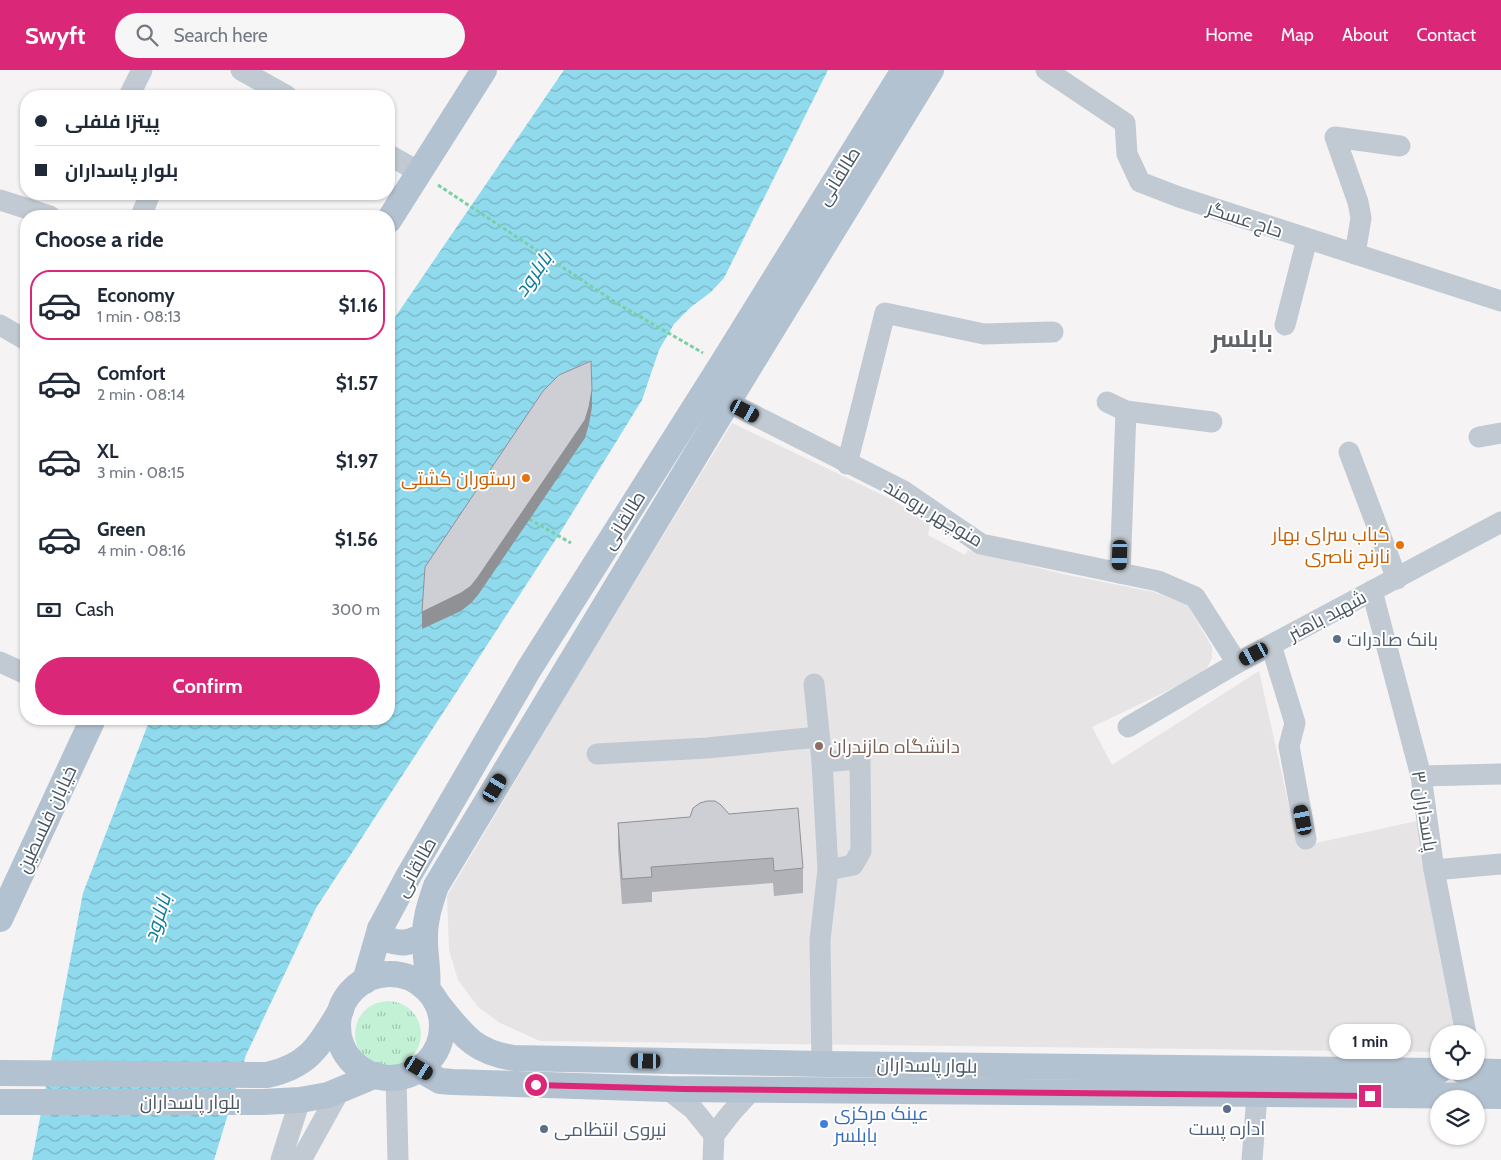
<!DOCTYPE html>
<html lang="en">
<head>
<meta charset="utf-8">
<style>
	body { margin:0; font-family:Cabin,Cairo,sans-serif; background:#f6f6f7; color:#1f2937; height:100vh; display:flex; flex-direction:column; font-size:19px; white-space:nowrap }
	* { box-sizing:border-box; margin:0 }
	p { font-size:16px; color:#747a83 }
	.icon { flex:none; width:28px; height:28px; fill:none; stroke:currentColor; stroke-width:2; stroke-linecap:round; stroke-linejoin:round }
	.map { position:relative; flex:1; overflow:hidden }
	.drawer { position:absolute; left:20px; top:140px; width:375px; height:515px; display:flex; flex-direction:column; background:#fff; border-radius:20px; box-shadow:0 1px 4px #0004 }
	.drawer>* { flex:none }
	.hud { position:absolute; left:20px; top:20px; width:375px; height:110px; border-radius:20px; box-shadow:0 1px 4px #0004; display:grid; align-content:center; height:110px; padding:0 15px; background:#fff }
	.buttons { position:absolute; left:1430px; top:955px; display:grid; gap:10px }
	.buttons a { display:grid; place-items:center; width:55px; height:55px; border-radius:50%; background:#fff; box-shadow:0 1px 4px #0004; font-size:25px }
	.end { position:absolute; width:22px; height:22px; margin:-11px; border:6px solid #db2777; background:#fff; box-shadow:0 0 0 2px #fff }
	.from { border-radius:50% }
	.bubble { position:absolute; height:35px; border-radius:18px; background:#fff; box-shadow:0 1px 4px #0004; font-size:16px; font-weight:700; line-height:35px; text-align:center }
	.car { position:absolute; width:15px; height:30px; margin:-15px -8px; border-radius:6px; box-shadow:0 0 4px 1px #0007; background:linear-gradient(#222 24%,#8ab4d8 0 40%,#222 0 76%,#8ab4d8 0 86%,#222 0) }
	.hud b { display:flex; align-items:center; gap:18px; height:48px; font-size:19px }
	.hud b+b { border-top:1px solid #e0e1e3 }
	.hud i { width:12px; height:12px; background:#1f2937 }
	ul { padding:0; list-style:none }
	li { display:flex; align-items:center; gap:15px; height:70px; margin:0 10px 8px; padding:0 5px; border:2px solid transparent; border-radius:20px }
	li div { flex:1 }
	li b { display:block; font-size:19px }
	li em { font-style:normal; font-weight:700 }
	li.active { border-color:#db2777 }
	li>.icon { width:45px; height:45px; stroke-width:1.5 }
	h2 { padding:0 15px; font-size:22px; line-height:60px }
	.pay { display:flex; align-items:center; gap:12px; height:55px; padding:0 15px; font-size:19px }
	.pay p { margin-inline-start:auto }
	.primary-button { display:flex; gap:10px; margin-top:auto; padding:10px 15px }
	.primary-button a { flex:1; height:58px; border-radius:30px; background:#db2777; color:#fff; font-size:20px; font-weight:700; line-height:58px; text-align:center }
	header { display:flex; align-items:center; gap:30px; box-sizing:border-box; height:70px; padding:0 25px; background:#db2777; color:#fff }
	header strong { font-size:24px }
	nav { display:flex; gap:28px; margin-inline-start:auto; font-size:18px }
	.search { width:350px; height:45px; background:#f6f6f7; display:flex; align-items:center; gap:12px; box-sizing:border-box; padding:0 18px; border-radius:28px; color:#747a83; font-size:19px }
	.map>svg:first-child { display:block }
	.education { fill:#e6e4e5 }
	.grass { fill:url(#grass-tufts) }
	.water { fill:url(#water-waves) }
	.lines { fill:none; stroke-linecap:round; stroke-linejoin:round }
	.path { stroke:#7ad0a6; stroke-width:3; stroke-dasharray:4 2.5; stroke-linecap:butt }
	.minor { stroke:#c1cad2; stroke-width:21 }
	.major { stroke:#b3c2d1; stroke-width:26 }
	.wall { fill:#b0b2b7 }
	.shaded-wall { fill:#909195 }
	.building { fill:#cdcfd5; stroke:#909195 }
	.route { stroke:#db2777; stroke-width:6 }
	.food-dot { fill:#e8710a; stroke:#fff; stroke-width:2 }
	.service-dot { fill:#5c6f8a; stroke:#fff; stroke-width:2 }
	.education-dot { fill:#8d6e63; stroke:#fff; stroke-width:2 }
	.shop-dot { fill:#3f7fe0; stroke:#fff; stroke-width:2 }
	.labels { text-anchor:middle; stroke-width:4; stroke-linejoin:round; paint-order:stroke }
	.street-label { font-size:19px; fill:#4a5661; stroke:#fff }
	.food-label { font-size:19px; fill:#c56008; stroke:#fff; text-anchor:end }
	.service-label { font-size:19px; fill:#4e5e75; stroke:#fff; text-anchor:start }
	.education-label { font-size:19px; fill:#785e54; stroke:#fff; text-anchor:start }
	.shop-label { font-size:19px; fill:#366cbe; stroke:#fff; text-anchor:start }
	.water-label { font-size:20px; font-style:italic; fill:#0c7c9b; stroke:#fff }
	.district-label { font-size:24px; font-weight:bold; fill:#5f6368; stroke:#fff }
</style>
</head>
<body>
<header>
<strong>Swyft</strong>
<div class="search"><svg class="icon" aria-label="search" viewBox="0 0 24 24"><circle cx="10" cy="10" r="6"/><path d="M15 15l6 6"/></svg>Search here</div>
<nav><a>Home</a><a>Map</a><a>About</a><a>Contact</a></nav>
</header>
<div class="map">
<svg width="1501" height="1090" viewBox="0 0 1501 1090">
	<defs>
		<pattern id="grass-tufts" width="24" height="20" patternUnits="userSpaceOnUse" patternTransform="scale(1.25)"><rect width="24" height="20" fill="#c3f1d5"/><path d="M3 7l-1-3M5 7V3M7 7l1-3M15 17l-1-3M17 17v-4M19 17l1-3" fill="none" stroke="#a0c6b0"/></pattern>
		<pattern id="water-waves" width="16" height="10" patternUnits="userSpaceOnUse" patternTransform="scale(1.25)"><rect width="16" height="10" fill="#90daee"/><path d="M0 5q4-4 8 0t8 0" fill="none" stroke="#78b4c4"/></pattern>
	</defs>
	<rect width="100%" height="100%" fill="#f5f3f3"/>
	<path class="education" d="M 732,353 L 893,430 L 930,455 L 928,465 L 965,485 L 968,480 L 1063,504 L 1154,522 L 1187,534 L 1212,577 L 1212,588 L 1207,598 L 1186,612 L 1092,657 L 1112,695 L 1259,601 L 1298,777 L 1421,750 L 1456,964 L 1439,964 L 1439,982 L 540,971 L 500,953 L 478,937 L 458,910 L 449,880 L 447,826 L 587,590 Z"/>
	<circle class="grass" cx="388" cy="964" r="33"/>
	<path class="water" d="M 564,0 L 828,0 L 724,208 L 711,222 L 691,237 L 674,254 L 659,280 L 642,330 L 558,466 L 316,838 L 246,985 L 214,1090 L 32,1090 L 83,823 L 150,649 L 389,649 L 389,256 Z"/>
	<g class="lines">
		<g class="path">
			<path d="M 438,115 L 618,234 L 703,283"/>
			<path d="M 529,449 L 571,473"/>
		</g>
		<g class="minor">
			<path d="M 241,0 L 287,26"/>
			<path d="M 1046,0 L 1125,53 L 1127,84 L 1140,112 L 1179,127 L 1501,231"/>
			<path d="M 129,26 L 142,0"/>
			<path d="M 389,85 L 419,102"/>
			<path d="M 0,130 L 50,146"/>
			<path d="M 141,146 L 150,124"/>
			<path d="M 1355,184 L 1361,148 L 1358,132 L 1335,67 L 1400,76"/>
			<path d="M 0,255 L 26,270"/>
			<path d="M 1285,255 L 1307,169"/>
			<path d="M 728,332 L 902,420 L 981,474 L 1158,511 L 1195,527 L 1237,593"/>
			<path d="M 1107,332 L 1126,341 L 1212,352"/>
			<path d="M 1479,367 L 1501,363"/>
			<path d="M 1349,382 L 1397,509"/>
			<path d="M 847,394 L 885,243 L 984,264 L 1053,262"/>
			<path d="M 1120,503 L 1126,341"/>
			<path d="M 1372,521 L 1421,706 L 1434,800 L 1466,964"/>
			<path d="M 1271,575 L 1295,653 L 1289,676 L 1306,769"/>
			<path d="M 0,592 L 26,604"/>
			<path d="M 814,614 L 822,692 L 828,800 L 820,870 L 822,994"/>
			<path d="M 1128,657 L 1237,593 L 1501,452"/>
			<path d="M 597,684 L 707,678 L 818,667"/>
			<path d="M 822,692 L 860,689 L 861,781 L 853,795 L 828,800"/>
			<path d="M 1421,706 L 1501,704"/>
			<path d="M 1434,800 L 1501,794"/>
			<path d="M 396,1007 L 398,1090"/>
			<path d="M 667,1019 L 693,1039 L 714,1065"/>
			<path d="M 281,1090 L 300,1030"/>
			<path d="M 301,1090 L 340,1020"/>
			<path d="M 713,1090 L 714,1065 L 731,1043 L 752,1020"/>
			<path d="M 1252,1090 L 1257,1025"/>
		</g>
		<g class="major">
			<path d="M 389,150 L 484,0"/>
			<path d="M 0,849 L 93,649"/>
			<path d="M 380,859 L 383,868 C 401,875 408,874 425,865"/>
			<circle cx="390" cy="956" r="52"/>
			<path d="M 365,911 L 380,859 L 409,805 L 529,599 L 722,294 L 904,0"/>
			<path d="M 427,919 C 429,903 425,887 425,871 C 424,851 430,834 436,816 L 715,353 L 931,0"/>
			<path d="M 437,933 C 462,963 472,982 514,988 L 822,994 L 1439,1001"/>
			<path d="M 419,999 L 440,1011 L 453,1012 L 667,1019 L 1501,1026"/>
			<path d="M 1463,1001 L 1501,1002"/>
			<path d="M 0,1003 L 267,1005 C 310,996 320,974 341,940"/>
			<path d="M 0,1032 L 263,1032 L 300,1030 L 328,1025 L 376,1005"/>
		</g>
	</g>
	<path class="wall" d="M 729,744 L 803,798 L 803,823 L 774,826 L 773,813 L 652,822 L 652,832 L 622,834 L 618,778 L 618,753 Z"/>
	<path class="shaded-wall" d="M 592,320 L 592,337 L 589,354 L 585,368 L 478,525 L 471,533 L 461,541 L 422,559 L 422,542 Z"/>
	<g class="building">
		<path d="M 591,291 L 592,320 L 589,337 L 585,350 L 478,507 L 471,516 L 461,523 L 422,542 L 425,497 L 543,321 L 559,305 Z"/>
		<path d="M 707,731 L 715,731 L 721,735 L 729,744 L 798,738 L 803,798 L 774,801 L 773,788 L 651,797 L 652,807 L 622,809 L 618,753 L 690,747 L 693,738 L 700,733 Z"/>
	</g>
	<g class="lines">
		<path class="route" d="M 536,1015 L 684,1019 L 1370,1026"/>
	</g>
	<g class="food-dot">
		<circle cx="526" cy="408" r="5"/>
		<circle cx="1400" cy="475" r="5"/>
	</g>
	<g class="service-dot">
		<circle cx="1337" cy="569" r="5"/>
		<circle cx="1227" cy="1039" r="5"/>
		<circle cx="544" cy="1059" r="5"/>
	</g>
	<circle class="education-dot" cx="819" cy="676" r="5"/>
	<circle class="shop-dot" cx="824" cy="1054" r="5"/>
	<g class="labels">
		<g class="street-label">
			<text transform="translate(838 106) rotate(-58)" y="7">طالقانی</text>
			<text transform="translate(1245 149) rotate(18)" y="7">حاج عسگر</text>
			<text transform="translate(934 443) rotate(31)" y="7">منوچهر برومند</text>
			<text transform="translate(623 450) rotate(-58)" y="7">طالقانی</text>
			<text transform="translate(1327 545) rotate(-28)" y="7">شهید باهنر</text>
			<text transform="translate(1425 741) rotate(81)" y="7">پاسداران ۳</text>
			<text transform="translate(46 749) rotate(-65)" y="7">خیابان فلسطین</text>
			<text transform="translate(415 797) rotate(-61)" y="7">طالقانی</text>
			<text transform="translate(927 995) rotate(1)" y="7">بلوار پاسداران</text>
			<text x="190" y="1039">بلوار پاسداران</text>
		</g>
		<g class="food-label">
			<text x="516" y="415">رستوران کشتی</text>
			<text x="1390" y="471">کباب سرای بهار<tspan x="1390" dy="22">نارنج ناصری</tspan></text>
		</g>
		<g class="service-label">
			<text x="1347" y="576">بانک صادرات</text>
			<text x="1227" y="1065" text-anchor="middle">اداره پست</text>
			<text x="554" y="1066">نیروی انتظامی</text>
		</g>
		<g class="education-label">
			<text x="829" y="683">دانشگاه مازندران</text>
		</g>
		<g class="shop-label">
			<text x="834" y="1050">عینک مرکزی<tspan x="834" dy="22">بابلسر</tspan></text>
		</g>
		<g class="water-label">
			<text transform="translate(533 204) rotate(-55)" y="7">بابلرود</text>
			<text transform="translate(157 848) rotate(-72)" y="7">بابلرود</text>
		</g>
		<g class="district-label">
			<text x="1242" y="277">بابلسر</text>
		</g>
	</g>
</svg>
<div class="buttons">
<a><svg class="icon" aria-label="locate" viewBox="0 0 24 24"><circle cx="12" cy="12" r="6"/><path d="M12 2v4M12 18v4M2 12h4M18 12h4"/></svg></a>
<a><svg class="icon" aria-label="layers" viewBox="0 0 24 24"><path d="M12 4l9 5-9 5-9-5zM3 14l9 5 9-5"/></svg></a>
</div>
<i class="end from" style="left:536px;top:1015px"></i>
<i class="end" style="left:1370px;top:1026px"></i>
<div class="bubble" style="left:1329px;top:954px;width:82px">1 min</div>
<i class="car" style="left:745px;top:341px;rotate:118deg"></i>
<i class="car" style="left:1120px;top:485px;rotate:182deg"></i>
<i class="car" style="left:1254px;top:584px;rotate:242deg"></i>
<i class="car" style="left:495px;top:718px;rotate:31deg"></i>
<i class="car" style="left:1303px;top:750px;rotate:349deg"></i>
<i class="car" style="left:646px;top:991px;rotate:271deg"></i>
<i class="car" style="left:419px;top:998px;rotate:121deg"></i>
<div class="hud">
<b><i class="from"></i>پیتزا فلفلی</b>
<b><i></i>بلوار پاسداران</b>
</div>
<section class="drawer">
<h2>Choose a ride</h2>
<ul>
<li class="active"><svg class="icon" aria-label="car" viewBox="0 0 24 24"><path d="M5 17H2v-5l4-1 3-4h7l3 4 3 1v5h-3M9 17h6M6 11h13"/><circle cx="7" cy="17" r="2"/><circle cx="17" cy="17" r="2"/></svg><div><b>Economy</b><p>1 min · 08:13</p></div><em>$1.16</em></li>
<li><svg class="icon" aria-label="car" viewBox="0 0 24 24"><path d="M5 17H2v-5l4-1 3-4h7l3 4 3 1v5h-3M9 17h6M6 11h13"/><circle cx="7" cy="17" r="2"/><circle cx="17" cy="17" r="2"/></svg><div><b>Comfort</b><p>2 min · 08:14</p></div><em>$1.57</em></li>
<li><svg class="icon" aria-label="car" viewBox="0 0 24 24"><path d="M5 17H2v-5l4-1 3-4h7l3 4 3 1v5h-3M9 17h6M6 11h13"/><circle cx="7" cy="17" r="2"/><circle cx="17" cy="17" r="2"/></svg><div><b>XL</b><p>3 min · 08:15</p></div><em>$1.97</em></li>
<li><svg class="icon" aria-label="car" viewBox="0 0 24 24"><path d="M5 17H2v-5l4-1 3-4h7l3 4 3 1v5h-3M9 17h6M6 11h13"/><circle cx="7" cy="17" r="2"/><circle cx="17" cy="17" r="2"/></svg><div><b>Green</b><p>4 min · 08:16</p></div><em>$1.56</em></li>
</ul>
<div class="pay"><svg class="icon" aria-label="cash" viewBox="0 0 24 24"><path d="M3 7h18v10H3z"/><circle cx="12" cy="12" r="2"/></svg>Cash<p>300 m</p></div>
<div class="primary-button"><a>Confirm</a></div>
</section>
</div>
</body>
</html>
